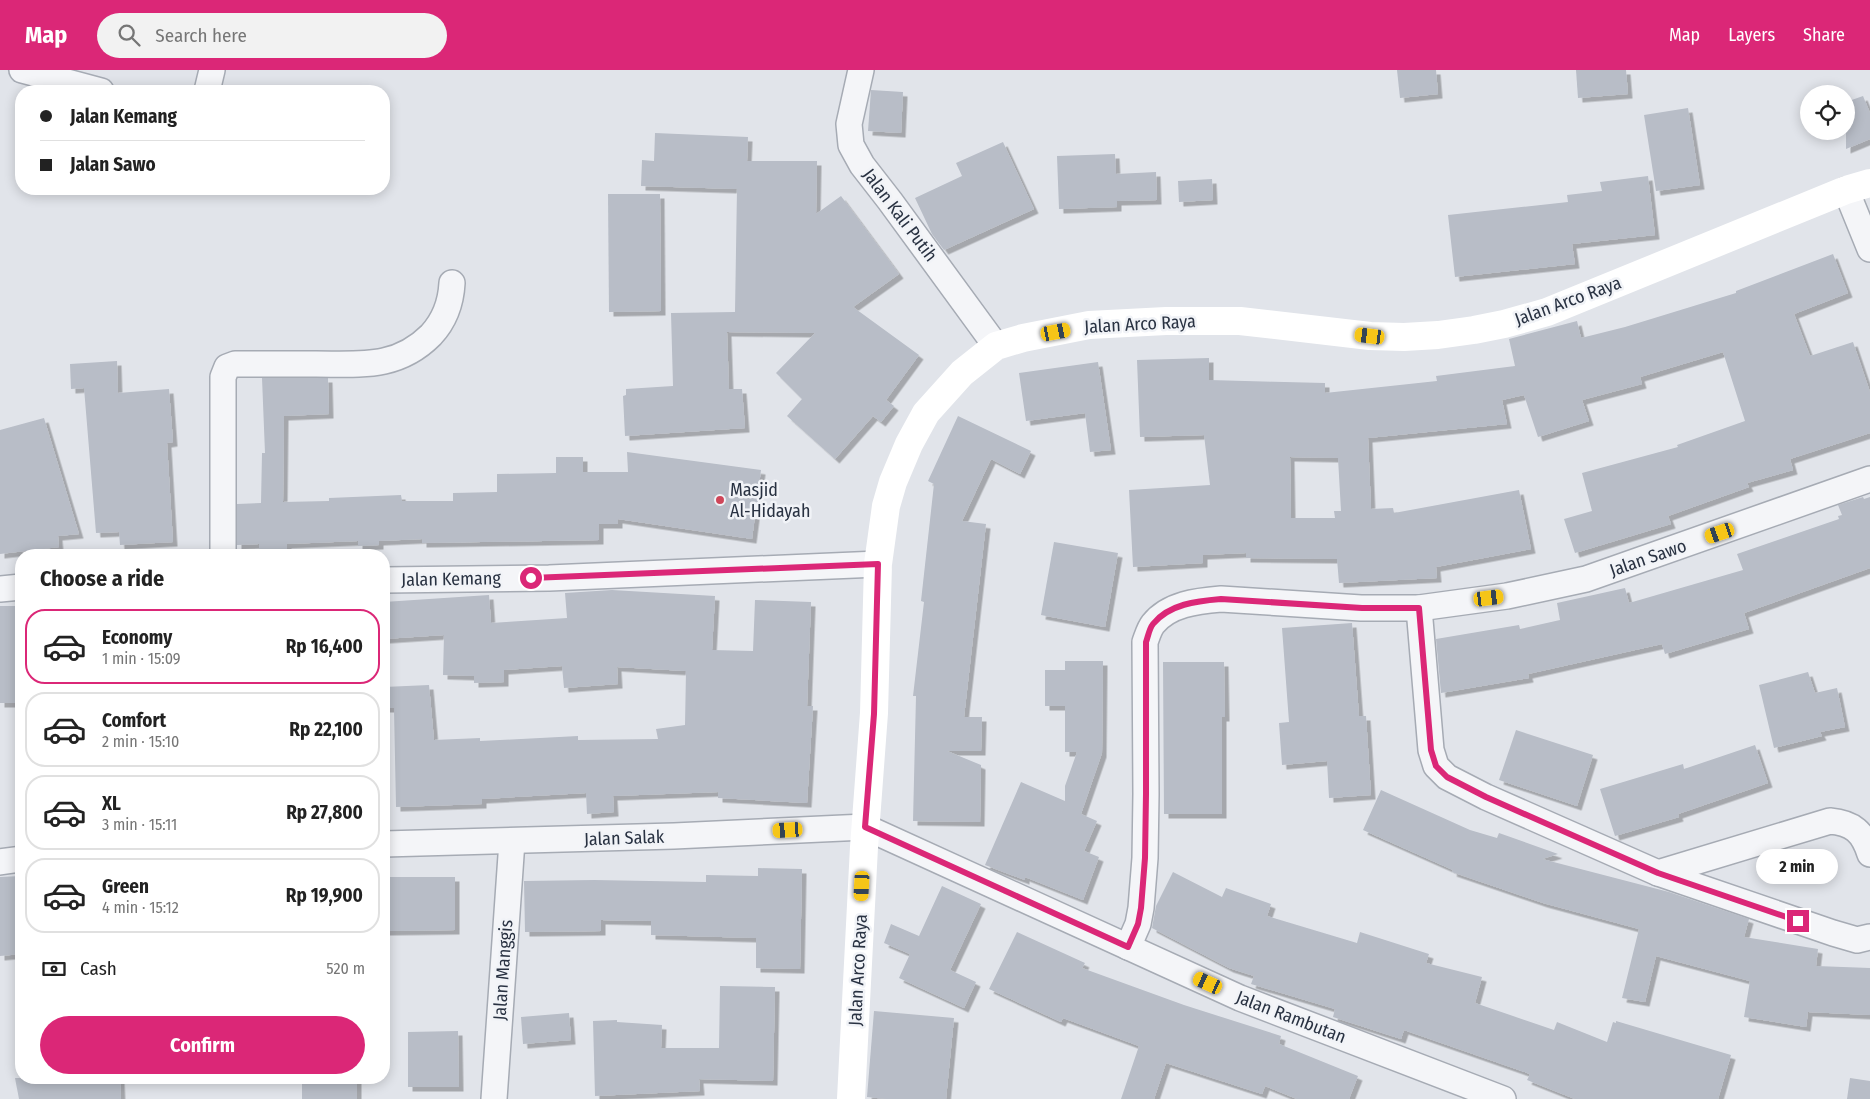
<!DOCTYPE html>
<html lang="en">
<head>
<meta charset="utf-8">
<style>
	body { margin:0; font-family:"Fira Sans Condensed",sans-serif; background:#f2f2f2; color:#222; height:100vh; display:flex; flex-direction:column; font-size:19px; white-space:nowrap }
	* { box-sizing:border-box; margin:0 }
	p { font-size:16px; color:#767676 }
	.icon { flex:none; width:28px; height:28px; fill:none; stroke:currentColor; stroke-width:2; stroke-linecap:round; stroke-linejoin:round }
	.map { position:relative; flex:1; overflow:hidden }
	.sheet { position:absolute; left:15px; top:479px; width:375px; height:535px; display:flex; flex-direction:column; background:#fff; border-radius:20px; box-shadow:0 2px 12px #0003 }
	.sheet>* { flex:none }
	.banner { position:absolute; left:15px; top:15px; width:375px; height:110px; border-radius:20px; box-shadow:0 2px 12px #0003; display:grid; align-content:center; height:110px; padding:0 25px; background:#fff }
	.controls { position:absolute; left:1800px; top:15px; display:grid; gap:10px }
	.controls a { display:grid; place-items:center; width:55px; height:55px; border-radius:50%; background:#fff; box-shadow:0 2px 12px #0003; font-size:25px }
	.end { position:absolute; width:22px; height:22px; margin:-11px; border:6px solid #db2777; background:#fff; box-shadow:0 0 0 2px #fff }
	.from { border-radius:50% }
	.bubble { position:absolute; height:35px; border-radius:18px; background:#fff; box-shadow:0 2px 12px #0003; font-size:16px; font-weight:700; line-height:35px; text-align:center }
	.car { position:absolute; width:15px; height:30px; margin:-15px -8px; border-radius:6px; box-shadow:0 0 4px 1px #0007; background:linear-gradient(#f5c518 24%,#345 0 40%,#f5c518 0 76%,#345 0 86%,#f5c518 0) }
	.banner b { display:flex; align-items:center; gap:18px; height:48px; font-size:19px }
	.banner b+b { border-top:1px solid #e0e0e0 }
	.banner i { width:12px; height:12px; background:#222 }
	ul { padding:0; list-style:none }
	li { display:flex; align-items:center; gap:15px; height:75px; margin:0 10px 8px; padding:0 15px; border:2px solid #e0e0e0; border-radius:20px }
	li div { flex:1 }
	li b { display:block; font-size:19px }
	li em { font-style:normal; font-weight:700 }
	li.on { border-color:#db2777 }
	li>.icon { width:45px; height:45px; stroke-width:1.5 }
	h2 { padding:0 25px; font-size:22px; line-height:60px }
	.pay { display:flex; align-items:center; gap:12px; height:55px; padding:0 25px; font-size:19px }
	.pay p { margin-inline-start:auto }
	.cta { display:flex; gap:10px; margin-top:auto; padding:10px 25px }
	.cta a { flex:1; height:58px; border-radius:30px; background:#db2777; color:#fff; font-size:20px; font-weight:700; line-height:58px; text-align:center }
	header { display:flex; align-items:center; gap:30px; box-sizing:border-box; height:70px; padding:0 25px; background:#db2777; color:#fff }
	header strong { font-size:24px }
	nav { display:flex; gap:28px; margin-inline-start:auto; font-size:18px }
	.search { width:350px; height:45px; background:#f2f2f2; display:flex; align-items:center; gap:12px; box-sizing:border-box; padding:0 18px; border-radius:28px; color:#767676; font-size:19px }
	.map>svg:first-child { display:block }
	.building { fill:#b8bdc7; fill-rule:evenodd; filter:url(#shadow) }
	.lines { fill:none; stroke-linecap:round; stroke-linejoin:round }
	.street-casing { stroke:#a6abb4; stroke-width:28 }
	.street { stroke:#f4f5f8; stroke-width:25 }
	.secondary { stroke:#fff; stroke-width:28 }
	.route { stroke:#db2777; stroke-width:6 }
	.poi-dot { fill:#cf4659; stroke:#f1f3f7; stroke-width:2 }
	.labels { text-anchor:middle; stroke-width:5; stroke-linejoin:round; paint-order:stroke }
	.street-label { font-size:18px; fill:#293242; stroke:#f1f3f7 }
	.poi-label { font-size:18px; fill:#293242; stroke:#f1f3f7; text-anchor:start }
</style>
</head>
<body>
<header>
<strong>Map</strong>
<div class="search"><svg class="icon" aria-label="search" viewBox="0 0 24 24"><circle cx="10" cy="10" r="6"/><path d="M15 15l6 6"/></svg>Search here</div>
<nav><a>Map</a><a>Layers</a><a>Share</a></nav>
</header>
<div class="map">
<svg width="1870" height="1029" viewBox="0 0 1870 1029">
	<defs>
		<filter id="shadow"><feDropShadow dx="4.5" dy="4.5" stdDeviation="0" flood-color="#0004"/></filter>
	</defs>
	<rect width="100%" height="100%" fill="#e1e4ea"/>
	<g class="building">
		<path d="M 1397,0 L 1436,0 L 1438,24 L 1400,28 Z"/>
		<path d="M 1576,0 L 1626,0 L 1628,24 L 1578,28 Z"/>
		<path d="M 871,20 L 903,22 L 901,63 L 868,61 Z"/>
		<path d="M 1863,26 L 1870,43 L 1870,69 L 1846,79 L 1846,32 Z"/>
		<path d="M 1688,38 L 1700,115 L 1656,121 L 1644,45 Z"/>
		<path d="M 655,63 L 748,67 L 747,91 L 817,91 L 816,144 L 841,126 L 899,204 L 853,237 L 919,285 L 886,330 L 894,336 L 881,352 L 873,346 L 835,389 L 787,346 L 802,329 L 776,303 L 815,263 L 727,262 L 729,319 L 742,319 L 745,358 L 625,366 L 623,326 L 626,325 L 626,319 L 673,316 L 671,243 L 735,242 L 737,119 L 641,116 L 642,90 L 654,91 Z"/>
		<path d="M 1003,72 L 1034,139 L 944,180 L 932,164 L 915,128 L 962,106 L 956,93 Z"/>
		<path d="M 1115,84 L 1116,104 L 1156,102 L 1157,130 L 1117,131 L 1117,137 L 1059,139 L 1057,86 Z"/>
		<path d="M 1648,106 L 1655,165 L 1572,174 L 1575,194 L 1455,207 L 1448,145 L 1568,132 L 1567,125 L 1602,121 L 1600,112 Z"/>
		<path d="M 1212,109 L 1213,130 L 1179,132 L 1178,111 Z"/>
		<path d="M 608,124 L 660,124 L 661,241 L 609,242 Z"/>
		<path d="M 1833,184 L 1848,223 L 1794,244 L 1810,286 L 1853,272 L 1870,322 L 1870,363 L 1790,389 L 1793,400 L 1747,413 L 1749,417 L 1668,446 L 1671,454 L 1575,483 L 1564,449 L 1592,441 L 1582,403 L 1678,377 L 1677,375 L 1745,351 L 1723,282 L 1640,307 L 1642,314 L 1582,330 L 1589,351 L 1538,367 L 1524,325 L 1502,330 L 1507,354 L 1368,368 L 1371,439 L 1393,438 L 1394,443 L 1519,420 L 1531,479 L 1436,497 L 1437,508 L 1339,513 L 1337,489 L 1246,488 L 1246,483 L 1203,485 L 1203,493 L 1133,497 L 1129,420 L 1210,415 L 1204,365 L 1140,367 L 1137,290 L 1209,288 L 1209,310 L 1325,313 L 1325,323 L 1437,311 L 1436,306 L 1515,296 L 1509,269 L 1577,251 L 1581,268 L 1625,257 L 1736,223 L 1736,221 ZM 1290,387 L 1338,388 L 1341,441 L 1334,441 L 1335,448 L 1291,448 Z"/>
		<path d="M 117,291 L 118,323 L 169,319 L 173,372 L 167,373 L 173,472 L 120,475 L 119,462 L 96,463 L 84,318 L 71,319 L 70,294 Z"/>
		<path d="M 1098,292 L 1111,380 L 1090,382 L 1085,343 L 1026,351 L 1019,303 Z"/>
		<path d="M 262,308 L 328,308 L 329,344 L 284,346 L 283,432 L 329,431 L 329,428 L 401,425 L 402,431 L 453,431 L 453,423 L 497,422 L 497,404 L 556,403 L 556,387 L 583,387 L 583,402 L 628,402 L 627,382 L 761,400 L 752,469 L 618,449 L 618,454 L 599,454 L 599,470 L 422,473 L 422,469 L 379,471 L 379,475 L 358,476 L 358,471 L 287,474 L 287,482 L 259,483 L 259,474 L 237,475 L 237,434 L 261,433 L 262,383 L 265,383 Z"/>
		<path d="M 958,346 L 1031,381 L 1020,404 L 991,389 L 962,451 L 986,454 L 964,647 L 982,647 L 981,681 L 947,681 L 981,695 L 980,752 L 913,751 L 916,626 L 913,626 L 924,532 L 921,531 L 934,414 L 928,411 Z"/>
		<path d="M 44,348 L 79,464 L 58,466 L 59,477 L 0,484 L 0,360 Z"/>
		<path d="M 1863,427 L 1864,429 L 1870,427 L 1870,498 L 1744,543 L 1749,559 L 1665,584 L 1662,574 L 1528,604 L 1529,608 L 1441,623 L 1436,569 L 1519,555 L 1520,559 L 1560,550 L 1557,533 L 1625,518 L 1629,533 L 1743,500 L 1737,484 L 1839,449 L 1838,446 L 1842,445 L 1838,435 Z"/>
		<path d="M 1054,472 L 1118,483 L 1105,557 L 1041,545 Z"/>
		<path d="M 612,520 L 715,526 L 712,580 L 753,581 L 755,530 L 811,532 L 807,636 L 813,636 L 807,733 L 718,728 L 718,722 L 613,726 L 614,742 L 587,744 L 586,723 L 482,729 L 482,734 L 396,737 L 394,638 L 384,638 L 384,617 L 429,615 L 434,670 L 480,668 L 480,671 L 578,666 L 578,670 L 658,669 L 656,659 L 685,655 L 686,601 L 617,597 L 618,614 L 564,618 L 562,596 L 504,600 L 504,612 L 474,613 L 474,606 L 443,605 L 444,565 L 384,569 L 384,532 L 489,525 L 491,553 L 567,548 L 565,523 Z"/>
		<rect x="0" y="536" width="21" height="97"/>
		<path d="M 1352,553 L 1359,646 L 1366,646 L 1371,725 L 1329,728 L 1327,691 L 1282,695 L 1279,653 L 1289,652 L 1282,558 Z"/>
		<path d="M 1065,591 L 1103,591 L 1102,683 L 1081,744 L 1097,751 L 1084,781 L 1099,787 L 1083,830 L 1025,807 L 1025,810 L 985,795 L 1021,712 L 1065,731 L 1065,716 L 1077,682 L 1065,682 L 1065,636 L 1045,636 L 1045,600 L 1065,600 Z"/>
		<path d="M 1163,592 L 1224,592 L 1225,647 L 1222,647 L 1222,744 L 1164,744 Z"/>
		<path d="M 1808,602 L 1815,623 L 1837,618 L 1845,657 L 1820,662 L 1822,666 L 1774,678 L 1759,615 Z"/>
		<path d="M 1516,660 L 1593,685 L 1577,736 L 1499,710 Z"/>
		<path d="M 1755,675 L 1768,713 L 1678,744 L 1679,747 L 1615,766 L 1600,719 L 1683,694 L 1684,699 Z"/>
		<path d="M 1381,720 L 1470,760 L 1497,768 L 1499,763 L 1558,784 L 1542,789 L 1669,822 L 1749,849 L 1744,867 L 1818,879 L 1816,896 L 1870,898 L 1870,945 L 1808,942 L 1806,957 L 1744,947 L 1750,911 L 1656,886 L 1645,932 L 1622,928 L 1639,859 L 1543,833 L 1452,802 L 1453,800 L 1363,760 Z"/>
		<path d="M 758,798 L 802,799 L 800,899 L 756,898 L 756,868 L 651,865 L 651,851 L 601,850 L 601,861 L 525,862 L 524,811 L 594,810 L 706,812 L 706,805 L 758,806 Z"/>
		<path d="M 1173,802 L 1222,827 L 1226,818 L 1271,834 L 1267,846 L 1357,873 L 1360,862 L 1429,884 L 1426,893 L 1482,907 L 1475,933 L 1554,960 L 1557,952 L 1607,972 L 1613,952 L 1616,953 L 1616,951 L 1731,985 L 1718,1029 L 1575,1029 L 1527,1010 L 1530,1004 L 1404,960 L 1401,969 L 1333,947 L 1335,939 L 1251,914 L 1254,906 L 1229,898 L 1152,858 L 1156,836 Z"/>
		<path d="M 21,806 L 21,884 L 0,886 L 0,807 Z"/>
		<path d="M 384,807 L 455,807 L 455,860 L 384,861 Z"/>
		<path d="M 942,816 L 981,834 L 950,900 L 976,912 L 964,938 L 899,908 L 910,884 L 884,873 L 891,854 L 919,866 Z"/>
		<path d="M 1017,862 L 1085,893 L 1082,898 L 1184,935 L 1281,966 L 1279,974 L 1358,1006 L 1349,1029 L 1297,1029 L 1265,1016 L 1262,1024 L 1166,993 L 1154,1029 L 1121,1029 L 1139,976 L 1063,948 L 1061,952 L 989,919 Z"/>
		<path d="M 720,916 L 775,917 L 773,1011 L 699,1009 L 700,1021 L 595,1026 L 593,951 L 617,950 L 617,952 L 662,955 L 661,978 L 719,978 Z"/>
		<path d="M 874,941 L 954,948 L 946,1029 L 887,1029 L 867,1027 Z"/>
		<path d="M 569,943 L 571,970 L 523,974 L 521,947 Z"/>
		<path d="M 458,961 L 459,1017 L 408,1017 L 408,962 Z"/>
		<path d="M 15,1008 L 120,1008 L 121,1029 L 19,1029 Z"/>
		<rect x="302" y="1008" width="55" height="21"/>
		<path d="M 1850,1008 L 1870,1011 L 1870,1029 L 1847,1029 Z"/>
	</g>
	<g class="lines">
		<g class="street-casing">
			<g id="street">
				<path d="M 22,0 L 101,21"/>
				<path d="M 861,0 L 849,54 L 851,75 L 862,95 L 890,131 L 996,276"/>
				<path d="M 207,21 L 212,0"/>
				<path d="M 1846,120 L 1870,179"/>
				<path d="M 223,485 L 223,307 L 227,297 L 235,294 C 262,294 289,294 316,294 C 361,294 397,299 431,265 C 444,251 451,232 452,213"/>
				<path d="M 384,510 L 549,508 L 878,494"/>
				<path d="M 0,519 L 21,517"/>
				<path d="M 1419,538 L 1431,680 L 1436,696 L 1447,707 L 1486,727 L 1658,803 L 1833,863 L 1857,870 L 1870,867"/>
				<path d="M 384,774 L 674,766 L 865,757 L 1240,928 L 1503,1029"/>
				<path d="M 0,792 L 21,789"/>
				<path d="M 1658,803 L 1830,751 C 1853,753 1863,762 1870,784"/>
				<path d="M 1128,877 L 1138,854 L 1141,838 L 1145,788 L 1146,724 L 1145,572 C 1147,567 1149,559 1153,554 C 1169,534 1197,531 1221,529 L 1361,538 L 1419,538 L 1507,526 L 1586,509 L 1870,409"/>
				<path d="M 494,1029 L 512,771"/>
			</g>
		</g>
		<use href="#street" class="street"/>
		<path class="secondary" d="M 851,1029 L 864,777 L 874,643 L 878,494 L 886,436 L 893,412 L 909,374 L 926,343 L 962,303 L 996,276 L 1023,268 L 1089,255 L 1166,251 L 1240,251 L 1370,266 L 1404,267 L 1438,265 L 1474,260 L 1504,254 L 1547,242 L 1846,120 L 1870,113"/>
	</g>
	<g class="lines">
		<path class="route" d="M 531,508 L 878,494 L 874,644 L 865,757 L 1128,877 L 1138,854 L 1141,838 L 1145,788 L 1146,724 L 1146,572 C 1148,567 1149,559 1153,554 C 1169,534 1197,531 1221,529 L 1362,538 L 1419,538 L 1431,680 L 1436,696 L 1447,707 L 1486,727 L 1658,803 L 1798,851"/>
	</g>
	<circle class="poi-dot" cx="720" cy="430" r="5"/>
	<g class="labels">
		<g class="street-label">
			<text transform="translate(900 145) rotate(53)" y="6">Jalan Kali Putih</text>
			<text transform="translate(1568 231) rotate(-20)" y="6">Jalan Arco Raya</text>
			<text transform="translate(1140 254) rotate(-3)" y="6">Jalan Arco Raya</text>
			<text transform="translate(1648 488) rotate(-19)" y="6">Jalan Sawo</text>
			<text transform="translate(451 509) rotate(-1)" y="6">Jalan Kemang</text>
			<text transform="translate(624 768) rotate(-2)" y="6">Jalan Salak</text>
			<text transform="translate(503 900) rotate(-86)" y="6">Jalan Manggis</text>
			<text transform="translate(858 900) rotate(-87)" y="6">Jalan Arco Raya</text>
			<text transform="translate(1291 947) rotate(21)" y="6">Jalan Rambutan</text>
		</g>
		<g class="poi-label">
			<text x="730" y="426">Masjid<tspan x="730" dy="21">Al-Hidayah</tspan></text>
		</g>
	</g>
</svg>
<div class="controls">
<a><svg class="icon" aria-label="locate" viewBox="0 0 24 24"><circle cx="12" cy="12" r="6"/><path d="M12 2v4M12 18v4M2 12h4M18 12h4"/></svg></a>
</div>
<i class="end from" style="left:531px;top:508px"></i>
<i class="end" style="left:1798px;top:851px"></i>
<div class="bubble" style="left:1756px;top:779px;width:82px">2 min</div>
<i class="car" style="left:1056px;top:262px;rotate:79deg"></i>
<i class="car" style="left:1370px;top:266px;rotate:277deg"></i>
<i class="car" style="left:1720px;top:463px;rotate:251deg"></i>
<i class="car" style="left:1489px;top:528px;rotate:83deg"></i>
<i class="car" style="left:788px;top:760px;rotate:267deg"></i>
<i class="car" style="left:862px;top:816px;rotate:183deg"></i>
<i class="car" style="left:1208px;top:913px;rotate:295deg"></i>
<div class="banner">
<b><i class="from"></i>Jalan Kemang</b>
<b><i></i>Jalan Sawo</b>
</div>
<section class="sheet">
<h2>Choose a ride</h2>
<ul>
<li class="on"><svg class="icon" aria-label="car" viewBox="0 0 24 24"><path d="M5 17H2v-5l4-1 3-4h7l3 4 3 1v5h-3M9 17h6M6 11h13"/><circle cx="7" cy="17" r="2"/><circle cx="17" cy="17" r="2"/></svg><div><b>Economy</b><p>1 min · 15:09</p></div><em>Rp 16,400</em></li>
<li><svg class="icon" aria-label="car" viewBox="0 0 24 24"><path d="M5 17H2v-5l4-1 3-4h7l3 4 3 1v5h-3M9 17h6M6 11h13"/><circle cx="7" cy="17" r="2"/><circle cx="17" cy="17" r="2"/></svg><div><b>Comfort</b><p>2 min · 15:10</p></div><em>Rp 22,100</em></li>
<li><svg class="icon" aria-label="car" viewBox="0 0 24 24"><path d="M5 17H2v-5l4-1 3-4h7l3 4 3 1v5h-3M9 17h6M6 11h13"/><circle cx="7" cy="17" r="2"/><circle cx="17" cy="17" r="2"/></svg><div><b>XL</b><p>3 min · 15:11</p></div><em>Rp 27,800</em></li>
<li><svg class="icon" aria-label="car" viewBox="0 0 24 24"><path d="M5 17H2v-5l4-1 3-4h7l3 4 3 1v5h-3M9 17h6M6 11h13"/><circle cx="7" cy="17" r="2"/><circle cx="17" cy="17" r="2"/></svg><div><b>Green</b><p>4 min · 15:12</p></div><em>Rp 19,900</em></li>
</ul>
<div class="pay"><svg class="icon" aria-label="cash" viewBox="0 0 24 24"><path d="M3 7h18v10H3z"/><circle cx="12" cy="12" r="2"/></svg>Cash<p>520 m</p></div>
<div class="cta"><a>Confirm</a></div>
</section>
</div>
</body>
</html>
